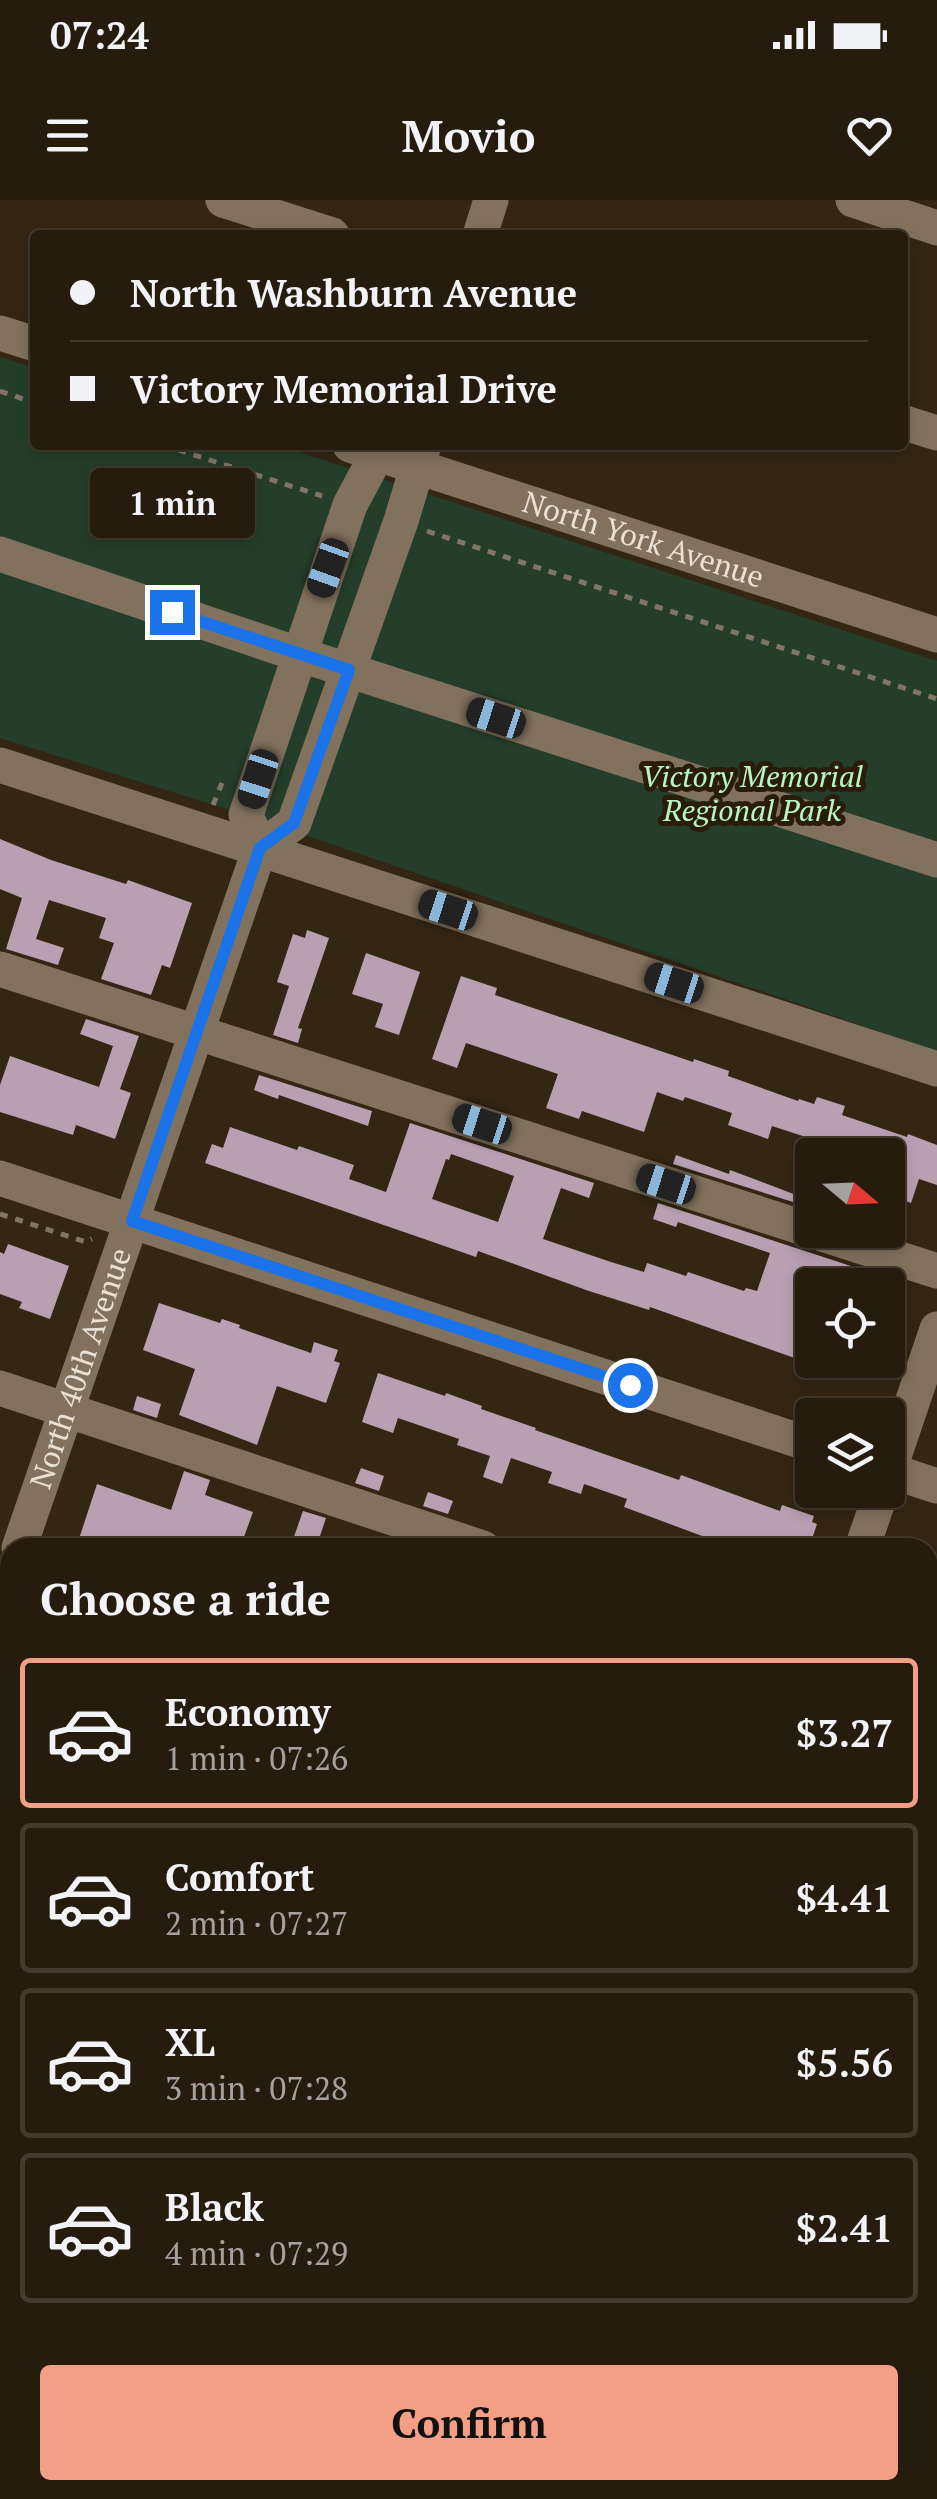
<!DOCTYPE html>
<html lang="en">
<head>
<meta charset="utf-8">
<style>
	body { margin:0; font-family:"PT Serif",serif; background:#32291c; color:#f1f3f6; height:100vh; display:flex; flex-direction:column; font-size:38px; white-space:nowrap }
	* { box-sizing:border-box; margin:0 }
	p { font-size:32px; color:#a4a19e }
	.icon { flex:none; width:55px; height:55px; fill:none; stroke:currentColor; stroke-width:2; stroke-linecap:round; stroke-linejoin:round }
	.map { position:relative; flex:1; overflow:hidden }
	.details { position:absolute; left:0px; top:1338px; width:938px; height:962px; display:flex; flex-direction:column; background:#261c0e; border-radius:30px 30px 0 0; box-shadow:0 5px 15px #0003,0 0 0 2px #423a2e }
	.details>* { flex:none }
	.banner { position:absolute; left:30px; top:30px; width:878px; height:220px; border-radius:10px; box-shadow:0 5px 15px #0003,0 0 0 2px #423a2e; display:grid; align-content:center; height:220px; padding:0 40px; background:#261c0e }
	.needle { width:65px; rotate:109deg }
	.tools { position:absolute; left:795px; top:938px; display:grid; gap:20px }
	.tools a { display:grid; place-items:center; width:110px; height:110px; border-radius:10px; background:#261c0e; box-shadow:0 5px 15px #0003,0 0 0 2px #423a2e; font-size:50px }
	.end { position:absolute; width:45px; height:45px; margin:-22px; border:12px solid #1a73e8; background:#fff; box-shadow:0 0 0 5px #fff }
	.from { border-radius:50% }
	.bubble { position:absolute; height:70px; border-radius:10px; background:#261c0e; box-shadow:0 5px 15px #0003,0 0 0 2px #423a2e; font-size:32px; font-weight:800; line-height:70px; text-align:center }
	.car { position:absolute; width:30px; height:60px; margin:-30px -15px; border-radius:12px; box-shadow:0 0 8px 2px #0007; background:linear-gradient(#222 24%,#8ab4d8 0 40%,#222 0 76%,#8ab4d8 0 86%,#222 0) }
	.banner b { display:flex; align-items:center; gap:35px; height:95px; font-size:38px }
	.banner b+b { border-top:2px solid #423a2e }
	.banner i { width:25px; height:25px; background:#f1f3f6 }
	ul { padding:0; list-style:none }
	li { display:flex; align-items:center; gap:30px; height:150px; margin:0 20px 15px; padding:0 20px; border:5px solid #423a2e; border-radius:10px }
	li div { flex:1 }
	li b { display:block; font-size:38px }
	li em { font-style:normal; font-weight:800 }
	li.selected { border-color:#f39f85 }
	li>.icon { width:90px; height:90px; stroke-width:1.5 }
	h2 { padding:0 40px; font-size:45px; line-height:120px }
	.button { display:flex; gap:20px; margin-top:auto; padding:20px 40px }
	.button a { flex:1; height:115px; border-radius:10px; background:#f39f85; color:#111; font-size:40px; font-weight:800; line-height:115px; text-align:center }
	.status { display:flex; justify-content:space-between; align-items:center; height:70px; padding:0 50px; background:#261c0e; direction:ltr }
	.status svg { height:28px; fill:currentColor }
	header { display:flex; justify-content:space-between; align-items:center; height:130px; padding:0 40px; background:#261c0e; font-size:45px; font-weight:800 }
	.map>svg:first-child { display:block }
	.green { fill:#253e2a }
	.building { fill:#b8a0b2; fill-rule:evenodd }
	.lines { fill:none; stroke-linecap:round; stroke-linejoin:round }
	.path { stroke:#817666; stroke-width:5; stroke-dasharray:8 8; stroke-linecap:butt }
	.minor { stroke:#82725d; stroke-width:35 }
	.route { stroke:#1a73e8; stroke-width:12 }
	.labels { text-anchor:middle; stroke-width:10; stroke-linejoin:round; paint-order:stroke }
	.street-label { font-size:30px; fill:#eae1d5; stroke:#291c09 }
	.park-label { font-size:30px; font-style:italic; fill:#b9f5c2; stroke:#291c09 }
</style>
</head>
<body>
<div class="status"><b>07:24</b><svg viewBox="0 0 49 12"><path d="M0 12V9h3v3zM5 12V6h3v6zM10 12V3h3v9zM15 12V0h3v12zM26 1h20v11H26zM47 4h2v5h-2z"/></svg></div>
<header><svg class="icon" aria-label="menu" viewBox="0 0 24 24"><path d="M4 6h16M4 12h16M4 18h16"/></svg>Movio<svg class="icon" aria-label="heart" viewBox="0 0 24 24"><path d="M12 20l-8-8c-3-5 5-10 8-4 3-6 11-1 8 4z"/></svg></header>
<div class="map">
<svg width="937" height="2299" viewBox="0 0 937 2299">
	<rect width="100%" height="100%" fill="#332613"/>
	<path class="green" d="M 0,157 L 35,168 L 35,245 L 278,245 L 937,461 L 937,851 L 246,615 L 0,538 Z"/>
	<g class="building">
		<path d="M 0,639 L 51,660 L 126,684 L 128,680 L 192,703 L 170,768 L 162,765 L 151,795 L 101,779 L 114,743 L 99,738 L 106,718 L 49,700 L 36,739 L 64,748 L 58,765 L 6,749 L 22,698 L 0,689 Z"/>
		<path d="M 307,730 L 329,738 L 298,828 L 302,829 L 298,843 L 273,835 L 289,786 L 277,782 L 293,734 L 305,738 Z"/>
		<path d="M 366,753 L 420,772 L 399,835 L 375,827 L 383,804 L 352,794 Z"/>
		<path d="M 461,776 L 497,788 L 495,795 L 693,862 L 694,859 L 729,871 L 728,876 L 798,901 L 799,899 L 814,904 L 817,897 L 845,906 L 842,915 L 907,937 L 908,934 L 937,945 L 937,985 L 919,979 L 911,1003 L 888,995 L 888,955 L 839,955 L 816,947 L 818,941 L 772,926 L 768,939 L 728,925 L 732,913 L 685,897 L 683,901 L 657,892 L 644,932 L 582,911 L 579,919 L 546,908 L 558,874 L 466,843 L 457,868 L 432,859 Z"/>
		<path d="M 86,819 L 139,836 L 120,889 L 131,893 L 115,939 L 76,925 L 73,935 L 0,912 L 0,885 L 10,856 L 99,887 L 113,846 L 80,834 Z"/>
		<path d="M 259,875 L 372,911 L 368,926 L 279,895 L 278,899 L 254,890 Z"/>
		<path d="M 410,923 L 594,983 L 589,998 L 561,988 L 543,1039 L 611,1062 L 644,1072 L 647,1063 L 686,1076 L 688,1072 L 744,1091 L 746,1088 L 757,1091 L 770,1053 L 678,1022 L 676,1027 L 653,1019 L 658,1003 L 854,1067 L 848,1085 L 812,1073 L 812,1162 L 807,1160 L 806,1162 L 650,1107 L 649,1110 L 589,1091 L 478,1051 L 476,1057 L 205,963 L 212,944 L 223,948 L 230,927 L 297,950 L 299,946 L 354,965 L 349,979 L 386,992 ZM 451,954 L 514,976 L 498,1022 L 432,999 L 446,959 L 449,960 Z"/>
		<path d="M 676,955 L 729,974 L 730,970 L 812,1001 L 812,1008 L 673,964 Z"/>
		<path d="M 8,1044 L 69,1066 L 50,1119 L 19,1108 L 22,1102 L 0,1094 L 0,1052 L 4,1054 Z"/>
		<path d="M 159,1103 L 220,1123 L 222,1119 L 240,1125 L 239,1128 L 311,1153 L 314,1142 L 338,1150 L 334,1161 L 340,1163 L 326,1203 L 277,1186 L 257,1245 L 179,1215 L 195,1169 L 143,1150 Z"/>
		<path d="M 378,1173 L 445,1196 L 446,1193 L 482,1206 L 481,1209 L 536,1228 L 535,1230 L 679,1280 L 681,1275 L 780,1311 L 782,1305 L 814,1316 L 812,1322 L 817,1324 L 809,1348 L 720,1348 L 721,1343 L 624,1307 L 627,1299 L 584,1284 L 581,1294 L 548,1283 L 552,1272 L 511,1258 L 502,1284 L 483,1277 L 490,1256 L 457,1245 L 459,1239 L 398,1218 L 393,1233 L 362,1222 Z"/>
		<path d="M 137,1196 L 161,1204 L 157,1218 L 133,1210 Z"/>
		<path d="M 361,1268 L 384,1276 L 379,1291 L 355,1283 Z"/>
		<path d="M 184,1271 L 210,1280 L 205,1295 L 253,1312 L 240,1348 L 76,1348 L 97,1284 L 171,1310 Z"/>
		<path d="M 428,1292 L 453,1301 L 448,1314 L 423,1306 Z"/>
		<path d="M 303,1311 L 326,1318 L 316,1348 L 290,1348 Z"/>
	</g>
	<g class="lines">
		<g class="path">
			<path d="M 0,191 L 35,203"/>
			<path d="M 163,245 L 322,296"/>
			<path d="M 427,331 L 937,499"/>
			<path d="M 213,605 L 222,583"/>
			<path d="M 0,1014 L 86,1042 L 92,1039"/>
			<path d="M 800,1276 L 812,1280"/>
			<path d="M 843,1290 L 845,1290"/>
		</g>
		<g class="minor">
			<path d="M 223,0 L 332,35"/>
			<path d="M 853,0 L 937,28"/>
			<path d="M 480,35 L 491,0"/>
			<path d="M 0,133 L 35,144"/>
			<path d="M 902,222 L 937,233"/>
			<path id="s1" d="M 350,245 L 937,435"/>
			<path d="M 0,354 L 298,454 L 937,660"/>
			<path d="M 0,565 L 937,869"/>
			<path d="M 260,648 L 246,615 L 350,305 L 382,245"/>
			<path d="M 0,769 L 937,1071"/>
			<path d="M 0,978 L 812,1245"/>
			<path d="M 0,1188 L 483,1348"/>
			<path d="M 888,1270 L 937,1286"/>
			<path d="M 888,1274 L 937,1129"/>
			<path id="s2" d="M 19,1348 L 260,648 L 294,623 L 401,321 L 424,245"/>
			<path d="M 862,1348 L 882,1290"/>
			<path d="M 0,1402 L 10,1373"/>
			<path d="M 928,1493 L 937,1497"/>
			<path d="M 0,1613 L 10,1616"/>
			<path d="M 928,1706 L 937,1709"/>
			<path d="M 0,1841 L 6,1822"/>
			<path d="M 928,1914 L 937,1917"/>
			<path d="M 928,2125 L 937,2128"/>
			<path d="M 0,2241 L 10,2245"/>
			<path d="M 146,2290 L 173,2299"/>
			<path d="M 805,2290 L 832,2299"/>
			<path d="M 289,2299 L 292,2290"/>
			<path d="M 533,2299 L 536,2290"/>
		</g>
	</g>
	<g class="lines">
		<path class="route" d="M 172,412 L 349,470 L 294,623 L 260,648 L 132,1021 L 630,1185"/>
	</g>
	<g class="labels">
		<g class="street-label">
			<text dy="10" stroke="none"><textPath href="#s1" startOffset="308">North York Avenue</textPath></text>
			<text dy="10" stroke="none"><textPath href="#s2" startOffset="190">North 40th Avenue</textPath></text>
		</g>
		<g class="park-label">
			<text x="752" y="587">Victory Memorial<tspan x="752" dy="34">Regional Park</tspan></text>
		</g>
	</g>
</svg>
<div class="tools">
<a><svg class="needle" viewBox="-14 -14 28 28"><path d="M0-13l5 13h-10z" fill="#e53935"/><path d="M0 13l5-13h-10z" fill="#a4a19e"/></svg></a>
<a><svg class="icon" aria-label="locate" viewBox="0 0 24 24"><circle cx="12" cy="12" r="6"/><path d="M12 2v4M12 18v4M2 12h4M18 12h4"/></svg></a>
<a><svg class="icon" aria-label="layers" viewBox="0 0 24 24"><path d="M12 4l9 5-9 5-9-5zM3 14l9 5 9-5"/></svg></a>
</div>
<i class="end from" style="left:630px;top:1185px"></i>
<i class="end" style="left:172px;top:412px"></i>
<div class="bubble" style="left:90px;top:268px;width:165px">1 min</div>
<i class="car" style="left:328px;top:368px;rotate:200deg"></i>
<i class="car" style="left:496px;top:518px;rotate:288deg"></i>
<i class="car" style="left:258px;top:579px;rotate:198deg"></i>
<i class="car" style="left:448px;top:710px;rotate:288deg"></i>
<i class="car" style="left:674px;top:783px;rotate:288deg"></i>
<i class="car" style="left:482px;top:924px;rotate:288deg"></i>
<i class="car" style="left:666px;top:984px;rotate:288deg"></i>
<div class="banner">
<b><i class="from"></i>North Washburn Avenue</b>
<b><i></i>Victory Memorial Drive</b>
</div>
<section class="details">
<h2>Choose a ride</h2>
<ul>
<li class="selected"><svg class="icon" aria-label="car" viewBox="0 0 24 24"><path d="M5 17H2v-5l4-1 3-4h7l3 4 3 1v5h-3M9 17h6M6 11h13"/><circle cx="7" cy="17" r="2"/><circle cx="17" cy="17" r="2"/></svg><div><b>Economy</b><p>1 min · 07:26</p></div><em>$3.27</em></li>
<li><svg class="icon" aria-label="car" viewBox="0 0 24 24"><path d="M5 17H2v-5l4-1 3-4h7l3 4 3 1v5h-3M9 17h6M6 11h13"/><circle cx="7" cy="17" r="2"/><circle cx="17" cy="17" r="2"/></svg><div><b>Comfort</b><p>2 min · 07:27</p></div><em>$4.41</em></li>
<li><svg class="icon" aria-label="car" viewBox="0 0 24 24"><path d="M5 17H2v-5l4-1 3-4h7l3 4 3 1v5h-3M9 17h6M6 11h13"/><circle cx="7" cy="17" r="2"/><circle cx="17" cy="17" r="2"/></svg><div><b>XL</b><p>3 min · 07:28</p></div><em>$5.56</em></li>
<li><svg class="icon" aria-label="car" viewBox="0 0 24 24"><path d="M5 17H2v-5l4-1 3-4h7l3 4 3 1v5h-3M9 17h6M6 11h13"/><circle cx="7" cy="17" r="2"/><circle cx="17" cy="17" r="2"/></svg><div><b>Black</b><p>4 min · 07:29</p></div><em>$2.41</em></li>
</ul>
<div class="button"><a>Confirm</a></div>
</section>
</div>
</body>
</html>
